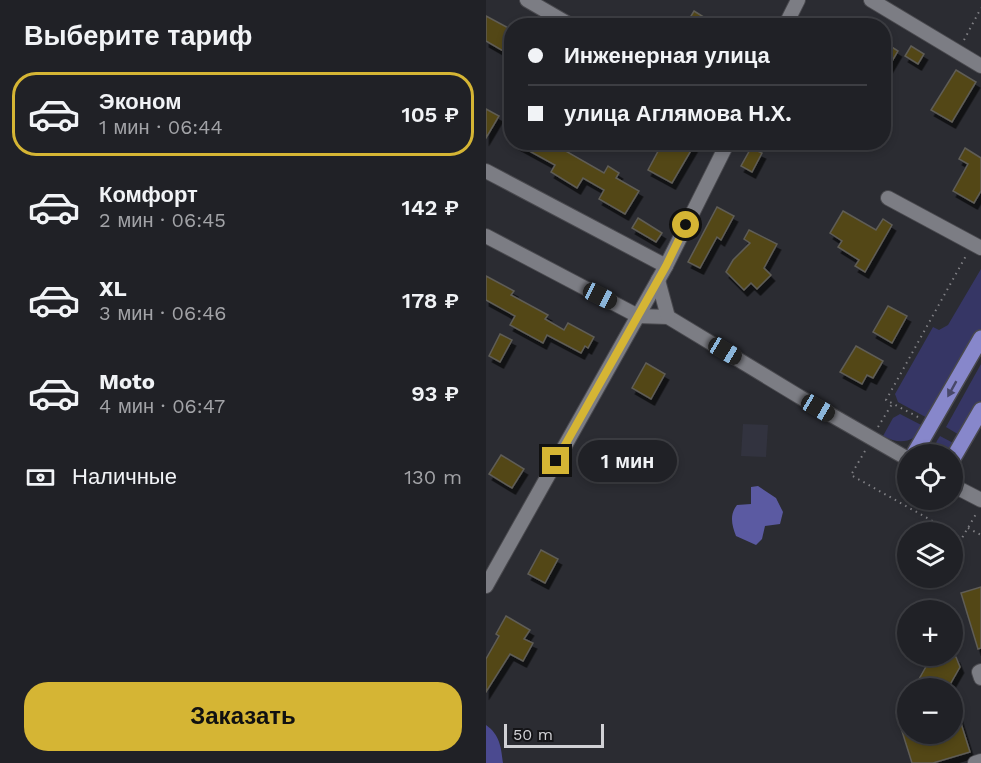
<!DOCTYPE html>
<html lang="ru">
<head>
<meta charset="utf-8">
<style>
	body { margin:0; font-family:"Work Sans",sans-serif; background:#28292e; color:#f1f3f6; height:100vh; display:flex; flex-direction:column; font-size:22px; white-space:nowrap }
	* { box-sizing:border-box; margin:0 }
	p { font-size:20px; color:#a2a3a7 }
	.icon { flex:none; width:33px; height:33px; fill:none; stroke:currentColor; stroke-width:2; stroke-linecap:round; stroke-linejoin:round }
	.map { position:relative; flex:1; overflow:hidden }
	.drawer { display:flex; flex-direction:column; background:#202126; width:486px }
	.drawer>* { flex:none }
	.top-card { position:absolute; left:18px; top:18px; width:387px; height:132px; border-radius:24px; box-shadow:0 3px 9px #0003,0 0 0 2px #3d3e43; display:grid; align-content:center; height:132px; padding:0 24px; background:#202126 }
	.tools { position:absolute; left:411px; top:444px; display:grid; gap:12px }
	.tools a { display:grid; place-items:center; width:66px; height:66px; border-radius:50%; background:#202126; box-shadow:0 3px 9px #0003,0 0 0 2px #3d3e43; font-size:30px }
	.scale { position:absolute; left:18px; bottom:15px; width:100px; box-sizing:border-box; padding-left:6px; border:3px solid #d1d1d5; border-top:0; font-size:16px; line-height:21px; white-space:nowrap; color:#d1d1d5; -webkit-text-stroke:4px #141417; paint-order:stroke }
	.end { position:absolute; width:27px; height:27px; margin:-14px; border:8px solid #d5b534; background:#111; box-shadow:0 0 0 3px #111 }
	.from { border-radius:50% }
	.bubble { position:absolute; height:42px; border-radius:21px; background:#202126; box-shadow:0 3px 9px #0003,0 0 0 2px #3d3e43; font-size:20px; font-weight:600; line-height:42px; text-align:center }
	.car { position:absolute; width:18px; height:36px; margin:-18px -9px; border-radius:8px; box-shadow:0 0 4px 2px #0007; background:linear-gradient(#222 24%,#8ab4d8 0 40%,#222 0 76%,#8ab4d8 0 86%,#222 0) }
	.top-card b { display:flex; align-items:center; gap:21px; height:57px; font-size:22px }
	.top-card b+b { border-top:2px solid #3d3e43 }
	.top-card i { width:15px; height:15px; background:#f1f3f6 }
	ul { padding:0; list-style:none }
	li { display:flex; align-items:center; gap:18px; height:84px; margin:0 12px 9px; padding:0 12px; border:3px solid transparent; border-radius:24px }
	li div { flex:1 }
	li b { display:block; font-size:22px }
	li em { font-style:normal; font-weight:600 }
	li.active { border-color:#d5b534 }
	li>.icon { width:54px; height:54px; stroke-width:1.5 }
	h2 { padding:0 24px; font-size:27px; line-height:72px }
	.pay { display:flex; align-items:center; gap:15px; height:66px; padding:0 24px; font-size:22px }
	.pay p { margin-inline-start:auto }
	.button { display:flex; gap:12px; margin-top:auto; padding:12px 24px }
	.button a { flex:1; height:69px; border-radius:24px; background:#d5b534; color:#111; font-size:24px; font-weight:600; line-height:69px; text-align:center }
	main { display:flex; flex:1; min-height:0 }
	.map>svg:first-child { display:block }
	.built { fill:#32333f }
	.green { fill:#363665 }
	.forest { fill:#4b4a90 }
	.water { fill:#5b5aa2 }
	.building { fill:#534617; stroke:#5f5d56; stroke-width:1.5; filter:url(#shadow) }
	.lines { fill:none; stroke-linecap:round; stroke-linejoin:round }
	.minor-casing { stroke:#49494e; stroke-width:16 }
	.major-casing { stroke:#49494e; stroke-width:18 }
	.path { stroke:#808085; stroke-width:2; stroke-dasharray:1.5 4.5; stroke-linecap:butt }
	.minor { stroke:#7c7d84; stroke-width:14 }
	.major { stroke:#8787cb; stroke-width:15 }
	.oneway { fill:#484868 }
	.route { stroke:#d5b534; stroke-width:8 }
</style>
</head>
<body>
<main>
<section class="drawer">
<h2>Выберите тариф</h2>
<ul>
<li class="active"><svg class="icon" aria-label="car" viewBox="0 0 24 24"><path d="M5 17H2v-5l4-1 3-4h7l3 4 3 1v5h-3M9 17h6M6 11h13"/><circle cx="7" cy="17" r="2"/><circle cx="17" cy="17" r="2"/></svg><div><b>Эконом</b><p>1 мин · 06:44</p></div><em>105 ₽</em></li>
<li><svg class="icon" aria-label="car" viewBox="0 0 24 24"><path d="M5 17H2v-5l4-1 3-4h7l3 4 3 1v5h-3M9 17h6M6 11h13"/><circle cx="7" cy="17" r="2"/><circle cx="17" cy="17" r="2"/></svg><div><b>Комфорт</b><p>2 мин · 06:45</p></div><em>142 ₽</em></li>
<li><svg class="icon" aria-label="car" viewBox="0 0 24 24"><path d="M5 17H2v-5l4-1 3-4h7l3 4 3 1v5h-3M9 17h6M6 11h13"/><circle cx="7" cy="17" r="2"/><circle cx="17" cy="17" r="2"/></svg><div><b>XL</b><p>3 мин · 06:46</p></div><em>178 ₽</em></li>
<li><svg class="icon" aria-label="car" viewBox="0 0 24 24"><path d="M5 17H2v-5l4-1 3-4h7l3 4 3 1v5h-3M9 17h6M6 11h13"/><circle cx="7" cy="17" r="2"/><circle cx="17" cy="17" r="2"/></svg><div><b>Moto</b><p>4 мин · 06:47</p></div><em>93 ₽</em></li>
</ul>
<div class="pay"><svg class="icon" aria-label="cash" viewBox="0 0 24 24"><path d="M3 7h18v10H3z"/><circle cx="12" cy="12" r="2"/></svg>Наличные<p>130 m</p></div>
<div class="button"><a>Заказать</a></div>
</section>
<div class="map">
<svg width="495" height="763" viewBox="0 0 495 763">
	<defs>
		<filter id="shadow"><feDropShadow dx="3.5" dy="6" stdDeviation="0" flood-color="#0009"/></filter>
	</defs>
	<rect width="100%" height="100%" fill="#2b2c32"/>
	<path class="built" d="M 257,424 L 282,425 L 280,457 L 255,456 Z"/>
	<g class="green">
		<path d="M 495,269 L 495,331 L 445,420 L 412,402 L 409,394 L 447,327 L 453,330 L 462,325 Z"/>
		<path d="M 495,364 L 495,400 L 475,436 L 460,427 Z"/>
		<path d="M 414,414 L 441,428 C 426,441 416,446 397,436 L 407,418 Z"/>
		<path d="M 454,436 L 471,445 L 464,454 L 451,454 C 447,447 450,442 454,436 Z"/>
	</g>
	<path class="forest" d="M 0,725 C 14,735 15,747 17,763 L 0,763 Z"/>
	<path class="water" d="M 272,486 L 290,498 L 297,512 L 294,524 L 279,526 L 276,539 L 270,545 L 250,536 C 246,525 243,515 251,505 L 265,504 L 265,487 Z"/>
	<g class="building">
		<path d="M 208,11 L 232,26 L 210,26 L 202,21 Z"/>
		<path d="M 0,16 L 26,30 L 26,56 L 0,41 Z"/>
		<path d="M 398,42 L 412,51 L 398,75 Z"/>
		<path d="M 425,46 L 438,54 L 432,64 L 419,56 Z"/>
		<path d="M 470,70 L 490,82 L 466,122 L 445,110 Z"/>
		<path d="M 0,109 L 13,116 L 0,138 Z"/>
		<path d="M 27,142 L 64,142 L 118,173 L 122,166 L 133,173 L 130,178 L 153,191 L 139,214 L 113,199 L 118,190 L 97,178 L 91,188 L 65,172 L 69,165 Z"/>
		<path d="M 177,142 L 210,142 L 186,183 L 162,170 Z"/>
		<path d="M 265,148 L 276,153 L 266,172 L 255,166 Z"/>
		<path d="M 479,148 L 495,158 L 495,191 L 488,203 L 467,191 L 482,164 L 473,159 Z"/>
		<path d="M 231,207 L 248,216 L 235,240 L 231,237 L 214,268 L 202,262 Z"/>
		<path d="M 357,211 L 390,230 L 397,219 L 406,225 L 379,272 L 369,266 L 373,260 L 352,247 L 356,241 L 344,233 Z"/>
		<path d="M 152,218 L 176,233 L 170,242 L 146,228 Z"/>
		<path d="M 263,230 L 291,244 L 278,268 L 285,275 L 271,289 L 265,283 L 258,290 L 240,272 L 247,260 L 264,243 L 258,239 Z"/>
		<path d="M 0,276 L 28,291 L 25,295 L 62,315 L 59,319 L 78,330 L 82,323 L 108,337 L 102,348 L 99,346 L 95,353 L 61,335 L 57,343 L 24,325 L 29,316 L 0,300 Z"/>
		<path d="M 402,306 L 421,316 L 406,343 L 387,332 Z"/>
		<path d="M 14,334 L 26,340 L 14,362 L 3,356 Z"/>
		<path d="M 370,346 L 397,361 L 387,378 L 381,375 L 376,384 L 354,372 Z"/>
		<path d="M 160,363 L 179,374 L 165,399 L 146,388 Z"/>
		<path d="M 15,455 L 38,469 L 26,488 L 3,474 Z"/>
		<path d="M 55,550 L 72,559 L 59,583 L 42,574 Z"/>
		<path d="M 495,587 L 495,648 L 492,649 L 475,593 Z"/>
		<path d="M 20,616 L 44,630 L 38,639 L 47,643 L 37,661 L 24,654 L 0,692 L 0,659 L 13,636 L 10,634 Z"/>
		<path d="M 446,656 L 467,656 L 470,657 L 474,667 L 462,688 L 428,688 Z"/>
		<path d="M 466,704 L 469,704 L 484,752 L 447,763 L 426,763 L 410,712 L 422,708 L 422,734 L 466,734 Z"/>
	</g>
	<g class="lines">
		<g class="minor-casing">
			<g id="minor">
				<path d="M 41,0 L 86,26"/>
				<path d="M 385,0 L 495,66"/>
				<path d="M 299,26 L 312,0"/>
				<path d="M 0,171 L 180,266"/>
				<path d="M 402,198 L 495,248"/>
				<path d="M 0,236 L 152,316 L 182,317 L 314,397 L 422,459"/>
				<path d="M 172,280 L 182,317"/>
				<path d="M 466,485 L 495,500"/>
				<path d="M 0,586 L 180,266 L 242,142"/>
				<path d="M 495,671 L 493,672 L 495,678"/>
				<path d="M 489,763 L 495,761"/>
			</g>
		</g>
		<g class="major-casing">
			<g id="major">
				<path d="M 428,454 L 495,338"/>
				<path d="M 466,460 L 495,410"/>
			</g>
		</g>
		<g class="path">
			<path d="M 478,40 L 495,8"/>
			<path d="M 432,417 L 400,400 L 481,254"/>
			<path d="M 392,427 L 406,404"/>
			<path d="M 379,451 L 365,475 L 466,532"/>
			<path d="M 482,528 L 495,535"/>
			<path d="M 466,533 L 476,538 L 490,514"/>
		</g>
		<use href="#minor" class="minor"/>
		<use href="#major" class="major"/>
	</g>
	<defs><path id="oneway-solid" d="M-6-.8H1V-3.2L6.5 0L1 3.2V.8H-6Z" transform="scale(1.5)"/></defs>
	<use class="oneway" href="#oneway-solid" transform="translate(466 389) rotate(119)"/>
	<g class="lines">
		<path class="route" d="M 70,461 L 180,266 L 200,225"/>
	</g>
</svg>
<div class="tools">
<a><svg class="icon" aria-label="locate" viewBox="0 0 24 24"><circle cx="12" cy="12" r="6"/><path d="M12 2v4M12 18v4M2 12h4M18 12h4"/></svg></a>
<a><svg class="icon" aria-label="layers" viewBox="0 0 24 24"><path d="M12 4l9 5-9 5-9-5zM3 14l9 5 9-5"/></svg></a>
<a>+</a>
<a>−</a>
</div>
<div class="scale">50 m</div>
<i class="end from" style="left:200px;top:225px"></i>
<i class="end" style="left:70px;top:461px"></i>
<div class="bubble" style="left:92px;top:440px;width:99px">1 мин</div>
<i class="car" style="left:114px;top:296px;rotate:117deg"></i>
<i class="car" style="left:239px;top:351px;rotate:121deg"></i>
<i class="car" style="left:332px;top:408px;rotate:120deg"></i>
<div class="top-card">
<b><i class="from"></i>Инженерная улица</b>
<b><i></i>улица Аглямова Н.Х.</b>
</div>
</div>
</main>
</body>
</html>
